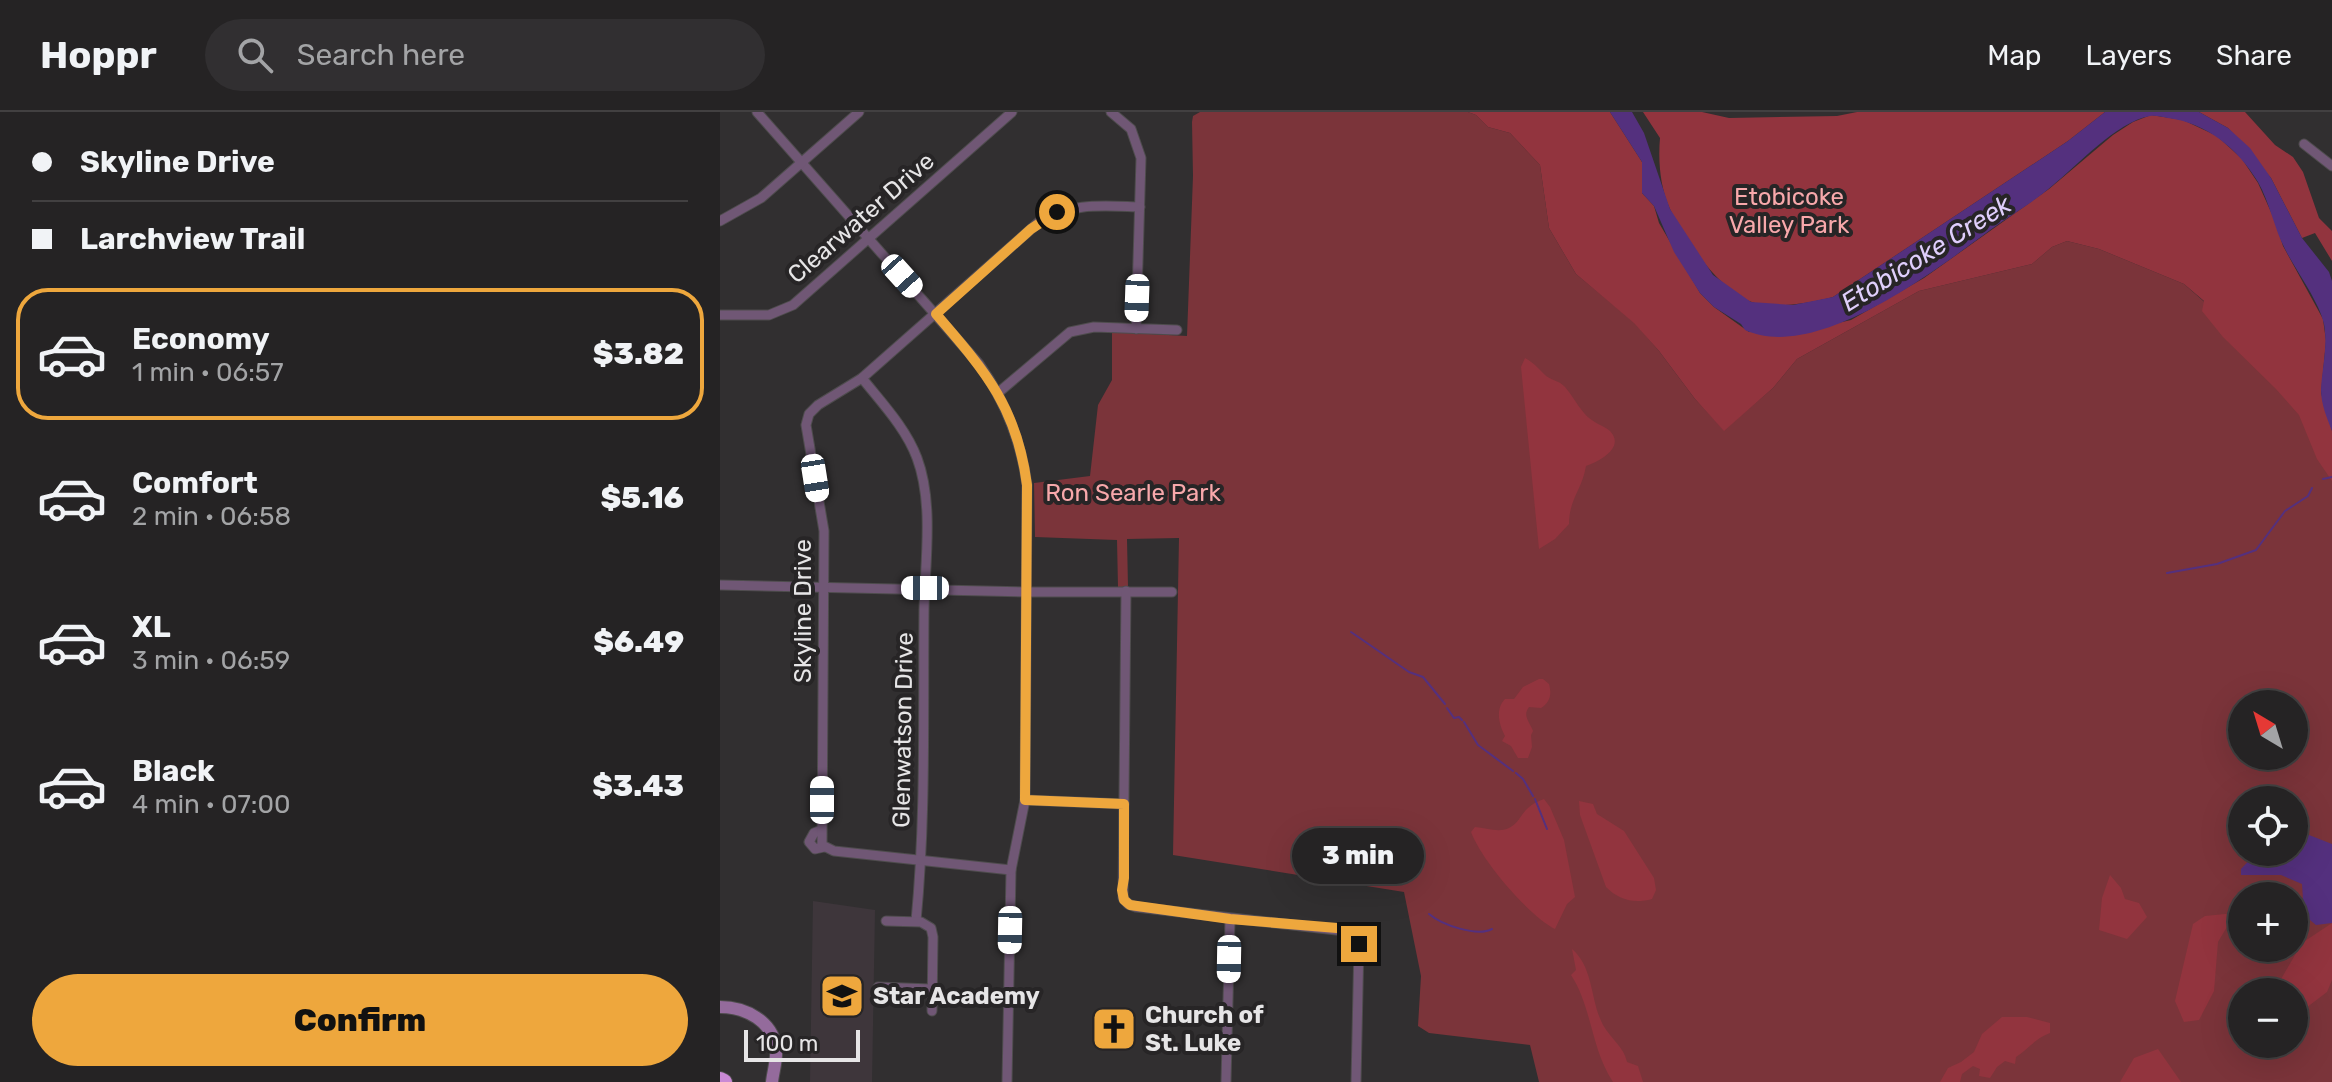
<!DOCTYPE html>
<html lang="en">
<head>
<meta charset="utf-8">
<style>
	body { margin:0; font-family:Rubik,sans-serif; background:#312f31; color:#f1f3f6; height:100vh; display:flex; flex-direction:column; font-size:30px; white-space:nowrap }
	* { box-sizing:border-box; margin:0 }
	p { font-size:26px; color:#a3a4a6 }
	.icon { flex:none; width:44px; height:44px; fill:none; stroke:currentColor; stroke-width:2; stroke-linecap:round; stroke-linejoin:round }
	.map { position:relative; flex:1; overflow:hidden }
	.details { display:flex; flex-direction:column; background:#252324; width:720px }
	.details>* { flex:none }
	.top-card { display:grid; align-content:center; height:176px; padding:0 32px; background:#252324 }
	.needle { width:52px; rotate:322deg }
	.fabs { position:absolute; left:1508px; top:578px; display:grid; gap:16px }
	.fabs a { display:grid; place-items:center; width:80px; height:80px; border-radius:50%; background:#252324; box-shadow:0 8px 32px #0002,0 0 0 2px #424041; font-size:40px }
	.scale { position:absolute; left:24px; bottom:20px; width:116px; box-sizing:border-box; padding-left:8px; border:4px solid #e6e5e6; border-top:0; font-size:22px; line-height:28px; white-space:nowrap; color:#e6e5e6; -webkit-text-stroke:6px #272526; paint-order:stroke }
	.end { position:absolute; width:36px; height:36px; margin:-18px; border:10px solid #eea73d; background:#111; box-shadow:0 0 0 4px #111 }
	.from { border-radius:50% }
	.bubble { position:absolute; height:56px; border-radius:28px; background:#252324; box-shadow:0 8px 32px #0002,0 0 0 2px #424041; font-size:26px; font-weight:800; line-height:56px; text-align:center }
	.car { position:absolute; width:24px; height:48px; margin:-24px -12px; border-radius:10px; box-shadow:0 0 6px 2px #0007; background:linear-gradient(#fff 24%,#345 0 40%,#fff 0 76%,#345 0 86%,#fff 0) }
	.top-card b { display:flex; align-items:center; gap:28px; height:76px; font-size:30px }
	.top-card b+b { border-top:2px solid #424041 }
	.top-card i { width:20px; height:20px; background:#f1f3f6 }
	ul { padding:0; list-style:none }
	li { display:flex; align-items:center; gap:24px; height:132px; margin:0 16px 12px; padding:0 16px; border:4px solid transparent; border-radius:32px }
	li div { flex:1 }
	li b { display:block; font-size:30px }
	li em { font-style:normal; font-weight:800 }
	li.selected { border-color:#eea73d }
	li>.icon { width:72px; height:72px; stroke-width:1.5 }
	.primary-button { display:flex; gap:16px; margin-top:auto; padding:16px 32px }
	.primary-button a { flex:1; height:92px; border-radius:48px; background:#eea73d; color:#111; font-size:32px; font-weight:800; line-height:92px; text-align:center }
	header { display:flex; align-items:center; gap:48px; box-sizing:border-box; height:112px; padding:0 40px; background:#252324; border-bottom:2px solid #424041 }
	header strong { font-size:38px }
	nav { display:flex; gap:44px; margin-inline-start:auto; font-size:28px }
	.search { width:560px; height:72px; background:#312f31; display:flex; align-items:center; gap:20px; box-sizing:border-box; padding:0 28px; border-radius:44px; color:#a3a4a6; font-size:30px }
	main { display:flex; flex:1; min-height:0 }
	.map>svg:first-child { display:block }
	.built { fill:#3e363b }
	.green { fill:#7b343a; fill-rule:evenodd }
	.forest { fill:#92343e }
	.water { fill:#54307e }
	.lines { fill:none; stroke-linecap:round; stroke-linejoin:round }
	.stream { stroke:#54307e; stroke-width:2 }
	.minor-casing { stroke:#4e4c4d; stroke-width:11 }
	.secondary-casing { stroke:#4e4c4d; stroke-width:14 }
	.motorway-casing { stroke:#4e4c4d; stroke-width:18 }
	.minor { stroke:#705775; stroke-width:9 }
	.secondary { stroke:#946b9c; stroke-width:12 }
	.motorway { stroke:#c989d5; stroke-width:16 }
	.route { stroke:#eea73d; stroke-width:10 }
	.labels { text-anchor:middle; stroke-width:8; stroke-linejoin:round; paint-order:stroke }
	.park-label { font-size:24px; fill:#f8a8ab; stroke:#272526 }
	.street-label { font-size:24px; fill:#e6e5e6; stroke:#272526 }
	.poi-label { font-size:24px; font-weight:bold; fill:#e6e5e6; stroke:#272526; text-anchor:start }
	.water-label { font-size:26px; font-style:italic; fill:#dfcefb; stroke:#272526 }
</style>
</head>
<body>
<header>
<strong>Hoppr</strong>
<div class="search"><svg class="icon" aria-label="search" viewBox="0 0 24 24"><circle cx="10" cy="10" r="6"/><path d="M15 15l6 6"/></svg>Search here</div>
<nav><a>Map</a><a>Layers</a><a>Share</a></nav>
</header>
<main>
<section class="details">
<div class="top-card">
<b><i class="from"></i>Skyline Drive</b>
<b><i></i>Larchview Trail</b>
</div>
<ul>
<li class="selected"><svg class="icon" aria-label="car" viewBox="0 0 24 24"><path d="M5 17H2v-5l4-1 3-4h7l3 4 3 1v5h-3M9 17h6M6 11h13"/><circle cx="7" cy="17" r="2"/><circle cx="17" cy="17" r="2"/></svg><div><b>Economy</b><p>1 min · 06:57</p></div><em>$3.82</em></li>
<li><svg class="icon" aria-label="car" viewBox="0 0 24 24"><path d="M5 17H2v-5l4-1 3-4h7l3 4 3 1v5h-3M9 17h6M6 11h13"/><circle cx="7" cy="17" r="2"/><circle cx="17" cy="17" r="2"/></svg><div><b>Comfort</b><p>2 min · 06:58</p></div><em>$5.16</em></li>
<li><svg class="icon" aria-label="car" viewBox="0 0 24 24"><path d="M5 17H2v-5l4-1 3-4h7l3 4 3 1v5h-3M9 17h6M6 11h13"/><circle cx="7" cy="17" r="2"/><circle cx="17" cy="17" r="2"/></svg><div><b>XL</b><p>3 min · 06:59</p></div><em>$6.49</em></li>
<li><svg class="icon" aria-label="car" viewBox="0 0 24 24"><path d="M5 17H2v-5l4-1 3-4h7l3 4 3 1v5h-3M9 17h6M6 11h13"/><circle cx="7" cy="17" r="2"/><circle cx="17" cy="17" r="2"/></svg><div><b>Black</b><p>4 min · 07:00</p></div><em>$3.43</em></li>
</ul>
<div class="primary-button"><a>Confirm</a></div>
</section>
<div class="map">
<svg width="1612" height="970" viewBox="0 0 1612 970">
	<rect width="100%" height="100%" fill="#312f30"/>
	<path class="built" d="M 93,789 L 155,798 L 152,970 L 90,970 Z"/>
	<path class="green" d="M 480,0 L 748,0 L 756,3 L 768,15 L 790,21 L 820,53 L 829,116 L 856,162 L 914,210 L 939,239 L 975,287 L 1004,318 L 1053,276 L 1077,247 L 1199,179 L 1312,152 L 1332,135 L 1347,129 L 1379,137 L 1464,172 L 1604,295 L 1612,319 L 1612,970 L 819,970 L 810,933 L 709,921 L 698,914 L 701,864 L 684,780 L 453,743 L 459,426 L 407,427 L 408,475 L 398,475 L 397,428 L 315,425 L 314,371 L 370,364 L 378,293 L 392,268 L 392,220 L 467,224 L 473,64 L 472,10 L 473,4 ZM 1522,592 L 1574,592 L 1574,644 L 1522,644 ZM 1522,688 L 1574,688 L 1574,740 L 1522,740 ZM 1522,784 L 1574,784 L 1574,836 L 1522,836 ZM 1522,880 L 1574,880 L 1574,932 L 1522,932 Z"/>
	<g class="forest">
		<path d="M 748,0 L 890,0 L 922,50 L 922,81 L 934,94 L 939,111 L 980,181 L 994,195 L 1029,220 L 1109,213 L 1131,208 L 1204,166 L 1329,77 L 1393,23 L 1413,10 L 1431,3 L 1463,8 L 1497,24 L 1522,47 L 1538,71 L 1555,109 L 1563,134 L 1603,207 L 1606,229 L 1601,281 L 1612,319 L 1612,369 L 1597,347 L 1579,303 L 1556,277 L 1503,225 L 1482,199 L 1484,189 L 1464,172 L 1379,137 L 1347,129 L 1332,135 L 1312,152 L 1199,179 L 1077,247 L 1053,276 L 1004,319 L 975,287 L 939,239 L 914,211 L 856,162 L 829,116 L 820,53 L 790,21 L 768,15 L 756,3 Z"/>
		<path d="M 923,0 L 982,0 L 1009,6 L 1117,4 L 1137,0 L 1385,0 L 1348,29 L 1113,185 C 1091,191 1050,198 1029,189 C 999,177 963,126 950,97 C 940,75 938,49 940,26 Z"/>
		<path d="M 1479,0 L 1525,0 L 1555,33 L 1573,45 L 1583,60 L 1599,106 L 1612,119 L 1612,149 L 1595,121 L 1582,126 L 1551,66 L 1508,16 Z"/>
		<path d="M 805,246 C 814,251 817,255 824,262 C 829,268 839,268 845,275 C 852,283 857,293 864,301 C 872,311 885,314 890,319 C 906,336 878,350 866,354 C 862,378 849,387 849,412 L 835,427 L 819,437 L 801,255 Z"/>
		<path d="M 819,567 L 823,567 L 829,572 C 832,583 830,590 821,596 L 809,595 C 802,604 810,610 813,619 L 811,623 L 812,635 L 808,646 L 798,646 L 791,634 L 782,629 L 785,624 C 779,613 775,597 785,587 L 794,587 L 803,575 Z"/>
		<path d="M 824,687 L 830,695 L 844,728 L 855,785 L 847,792 L 835,817 C 808,803 762,749 751,720 L 755,715 C 766,716 779,721 789,716 C 803,709 800,695 824,687 Z"/>
		<path d="M 859,689 L 873,692 L 877,702 L 904,719 L 934,766 L 936,778 L 932,787 C 914,792 899,788 886,775 L 860,703 Z"/>
		<path d="M 1390,763 L 1401,776 L 1405,787 L 1419,791 L 1427,805 L 1407,827 L 1379,818 L 1382,786 Z"/>
		<path d="M 1515,801 L 1498,830 L 1494,879 L 1479,908 L 1464,910 L 1455,889 L 1473,812 L 1485,804 Z"/>
		<path d="M 1612,811 L 1612,868 L 1607,880 L 1574,905 L 1574,880 L 1556,880 L 1557,874 L 1582,831 Z"/>
		<path d="M 852,837 C 874,856 870,888 883,913 C 891,927 904,935 907,950 L 918,954 L 923,970 L 893,970 C 871,937 872,895 851,863 L 856,858 Z"/>
		<path d="M 1282,905 L 1307,905 L 1330,911 L 1330,921 C 1316,926 1309,936 1296,945 L 1295,952 L 1285,949 L 1277,955 L 1270,966 L 1259,964 L 1260,957 L 1253,954 L 1242,962 L 1240,970 L 1220,970 L 1228,956 L 1241,950 L 1254,940 L 1262,922 Z"/>
		<path d="M 1438,937 L 1461,970 L 1400,970 L 1414,946 Z"/>
	</g>
	<g class="water">
		<path d="M 890,0 L 912,0 L 924,21 L 950,97 L 993,163 L 1031,190 L 1073,193 L 1113,185 L 1348,29 L 1385,0 L 1479,0 L 1508,16 L 1530,36 L 1551,66 L 1582,126 L 1609,160 L 1612,169 L 1612,319 C 1607,306 1601,292 1601,278 C 1602,256 1608,235 1604,212 C 1599,189 1576,159 1565,137 C 1554,116 1550,91 1538,70 C 1518,37 1487,11 1448,6 C 1442,5 1435,3 1430,4 C 1396,10 1358,53 1332,74 C 1314,90 1292,102 1273,116 C 1217,157 1097,251 1025,218 L 1021,212 L 994,195 L 980,181 L 954,140 L 934,94 L 922,81 L 922,50 Z"/>
		<path d="M 1584,721 L 1612,732 L 1612,811 L 1596,813 L 1584,803 L 1582,772 L 1561,763 L 1521,763 L 1521,757 L 1537,740 L 1574,740 L 1574,723 Z"/>
	</g>
	<g class="lines">
		<g class="stream">
			<path d="M 1603,367 L 1612,365"/>
			<path d="M 1447,461 L 1497,452 L 1536,438 L 1565,399 L 1588,384 L 1592,376"/>
			<path d="M 631,520 L 689,560 L 703,565 L 725,592"/>
			<path d="M 727,596 L 734,606 L 739,605 L 742,608"/>
			<path d="M 744,610 L 758,633 L 793,659"/>
			<path d="M 796,661 L 803,667 L 813,684"/>
			<path d="M 815,687 L 827,717"/>
			<path d="M 709,802 C 722,813 757,825 772,817"/>
		</g>
		<g class="minor-casing">
			<g id="minor">
				<path d="M 37,0 L 259,252 C 285,289 301,328 307,373 L 305,688 L 291,758 L 287,970"/>
				<path d="M 391,0 L 411,17 L 421,46 L 416,217"/>
				<path d="M 1584,32 L 1612,54"/>
				<path d="M 0,109 L 41,86 L 139,0"/>
				<path d="M 0,203 L 49,203 L 73,193 L 292,0"/>
				<path d="M 142,266 C 161,290 186,316 197,346 C 214,391 205,451 204,498 C 203,602 206,706 196,809"/>
				<path d="M 279,280 L 350,220 L 374,215 L 457,218"/>
				<path d="M 0,473 L 306,480 L 452,480"/>
				<path d="M 406,479 L 403,786 L 408,792 L 416,795 L 634,820 L 639,830 L 636,970"/>
				<path d="M 305,688 L 404,692"/>
				<path d="M 101,718 L 94,721 L 89,730 L 95,737 L 104,735"/>
				<path d="M 291,758 L 114,739 L 102,733 L 104,419 L 86,313 L 89,302 L 98,293 L 142,266 L 319,110 C 350,90 384,94 420,95"/>
				<path d="M 166,809 L 201,810 L 211,816 L 213,825 L 212,899"/>
				<path d="M 158,875 L 211,877"/>
				<path d="M 506,970 L 510,807"/>
			</g>
		</g>
		<g class="secondary-casing">
			<path id="secondary" d="M 0,895 C 25,895 54,909 56,938 C 57,948 53,960 52,970"/>
		</g>
		<g class="motorway-casing">
			<path id="motorway" d="M 0,968 L 4,970"/>
		</g>
		<use href="#minor" class="minor"/>
		<use href="#secondary" class="secondary"/>
		<use href="#motorway" class="motorway"/>
	</g>
	<g class="lines">
		<path class="route" d="M 337,100 L 311,117 L 216,202 C 265,259 297,295 307,373 L 305,688 L 404,692 L 404,766 L 402,778 L 404,788 L 410,793 L 510,807 L 629,817 L 638,824 L 639,832"/>
	</g>
	<defs>
		<g id="school-square" transform="scale(2.3)"><rect x="-9" y="-9" width="18" height="18" rx="4" fill="#eea73d" stroke="#272526"/><path d="M0-5L7-2L0 1L-7-2ZM-4 1L0 2.5L4 1V4Q0 6-4 4Z" fill="#111"/></g>
		<g id="church-square" transform="scale(2.3)"><rect x="-9" y="-9" width="18" height="18" rx="4" fill="#eea73d" stroke="#272526"/><path d="M-1.2-6h2.4v3.5h3.3v2.4h-3.3V6h-2.4V-.1h-3.3v-2.4h3.3Z" fill="#111"/></g>
	</defs>
	<g fill-rule="evenodd">
		<use href="#school-square" x="122" y="884"/>
		<use href="#church-square" x="394" y="917"/>
	</g>
	<g class="labels">
		<g class="park-label">
			<text x="1069" y="93">Etobicoke<tspan x="1069" dy="28">Valley Park</tspan></text>
			<text x="413" y="389">Ron Searle Park</text>
		</g>
		<g class="street-label">
			<text transform="translate(141 106) rotate(-41)" y="8">Clearwater Drive</text>
			<text transform="translate(83 499) rotate(-90)" y="8">Skyline Drive</text>
			<text transform="translate(183 618) rotate(-89)" y="8">Glenwatson Drive</text>
		</g>
		<g class="poi-label">
			<text x="153" y="892">Star Academy</text>
			<text x="425" y="911">Church of<tspan x="425" dy="28">St. Luke</tspan></text>
		</g>
		<g class="water-label">
			<text transform="translate(1206 141) rotate(-32)" y="9">Etobicoke Creek</text>
		</g>
	</g>
</svg>
<div class="fabs">
<a><svg class="needle" viewBox="-14 -14 28 28"><path d="M0-13l5 13h-10z" fill="#e53935"/><path d="M0 13l5-13h-10z" fill="#a3a4a6"/></svg></a>
<a><svg class="icon" aria-label="locate" viewBox="0 0 24 24"><circle cx="12" cy="12" r="6"/><path d="M12 2v4M12 18v4M2 12h4M18 12h4"/></svg></a>
<a>+</a>
<a>−</a>
</div>
<div class="scale">100 m</div>
<i class="end from" style="left:337px;top:100px"></i>
<i class="end" style="left:639px;top:832px"></i>
<div class="bubble" style="left:572px;top:716px;width:132px">3 min</div>
<i class="car" style="left:182px;top:164px;rotate:138deg"></i>
<i class="car" style="left:417px;top:186px;rotate:182deg"></i>
<i class="car" style="left:95px;top:366px;rotate:171deg"></i>
<i class="car" style="left:205px;top:476px;rotate:270deg"></i>
<i class="car" style="left:102px;top:688px;rotate:0deg"></i>
<i class="car" style="left:290px;top:818px;rotate:181deg"></i>
<i class="car" style="left:509px;top:847px;rotate:181deg"></i>
</div>
</main>
</body>
</html>
